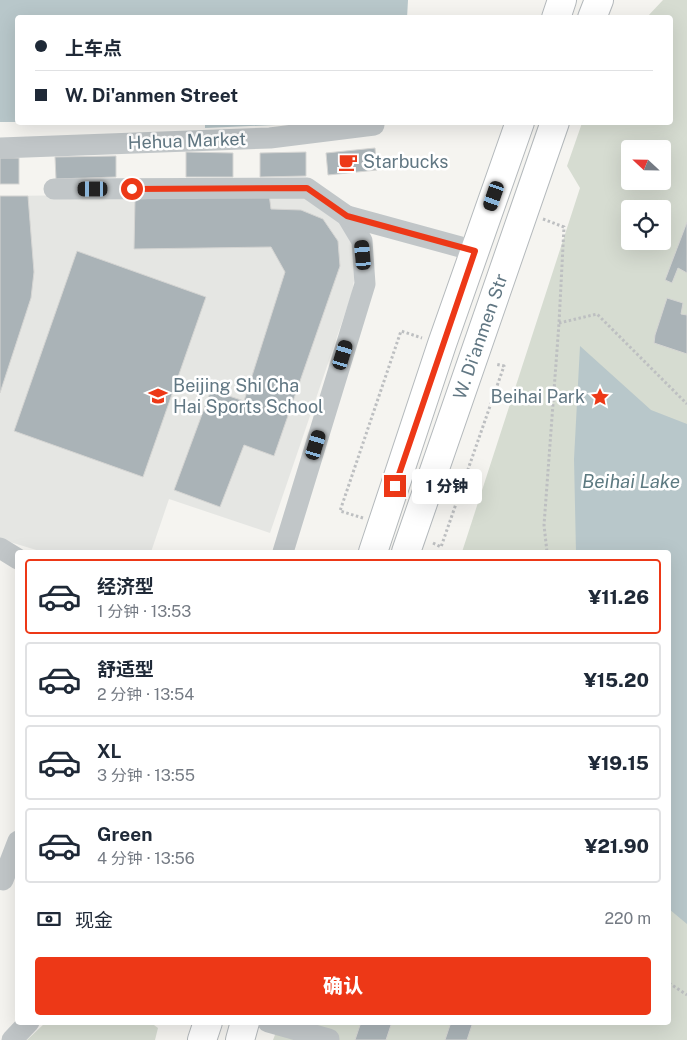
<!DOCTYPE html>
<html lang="zh">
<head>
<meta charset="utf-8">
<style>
	body { margin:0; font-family:"Public Sans","Noto Sans SC",sans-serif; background:#f2f2f3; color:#1f2937; height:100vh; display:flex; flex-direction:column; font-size:19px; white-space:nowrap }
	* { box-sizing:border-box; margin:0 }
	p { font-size:16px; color:#747a83 }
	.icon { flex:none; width:28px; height:28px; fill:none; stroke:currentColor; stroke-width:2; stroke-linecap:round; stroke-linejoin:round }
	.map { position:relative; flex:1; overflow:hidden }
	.details { position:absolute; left:15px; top:550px; width:656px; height:475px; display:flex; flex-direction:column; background:#fff; border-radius:5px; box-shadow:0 5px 20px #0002 }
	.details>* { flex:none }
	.top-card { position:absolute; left:15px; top:15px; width:658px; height:110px; border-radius:5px; box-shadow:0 5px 20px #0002; display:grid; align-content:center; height:110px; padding:0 20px; background:#fff }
	.needle { width:32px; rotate:292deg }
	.fabs { position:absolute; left:621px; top:140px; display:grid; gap:10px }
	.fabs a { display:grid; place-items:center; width:50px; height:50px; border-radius:5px; background:#fff; box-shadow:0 5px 20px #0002; font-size:25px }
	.end { position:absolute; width:22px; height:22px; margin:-11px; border:6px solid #ed3817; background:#fff; box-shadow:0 0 0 2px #fff }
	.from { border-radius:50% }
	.bubble { position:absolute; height:35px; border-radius:5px; background:#fff; box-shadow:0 5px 20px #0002; font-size:16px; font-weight:800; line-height:35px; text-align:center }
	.car { position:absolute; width:15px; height:30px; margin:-15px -8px; border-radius:6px; box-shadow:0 0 4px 1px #0007; background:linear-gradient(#222 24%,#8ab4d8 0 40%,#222 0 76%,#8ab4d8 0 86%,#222 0) }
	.top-card b { display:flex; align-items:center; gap:18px; height:48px; font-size:19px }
	.top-card b+b { border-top:1px solid #e0e1e3 }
	.top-card i { width:12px; height:12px; background:#1f2937 }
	ul { padding:9px 0 0; list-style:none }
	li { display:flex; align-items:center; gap:15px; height:75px; margin:0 10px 8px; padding:0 10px; border:2px solid #e0e1e3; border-radius:5px }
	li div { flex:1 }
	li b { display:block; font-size:19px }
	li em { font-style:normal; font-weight:800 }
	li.selected { border-color:#ed3817 }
	li>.icon { width:45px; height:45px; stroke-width:1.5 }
	.pay { display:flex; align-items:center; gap:12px; height:55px; padding:0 20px; font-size:19px }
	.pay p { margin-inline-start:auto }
	.primary-button { display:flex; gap:10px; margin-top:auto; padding:10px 20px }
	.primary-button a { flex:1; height:58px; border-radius:5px; background:#ed3817; color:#fff; font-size:20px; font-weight:800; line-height:58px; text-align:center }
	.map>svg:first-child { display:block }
	.built { fill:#e5e6e3 }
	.green { fill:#d6dcd1; fill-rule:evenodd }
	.water { fill:#b8c7ca }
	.building { fill:#aab3b7; stroke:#d5d5d3 }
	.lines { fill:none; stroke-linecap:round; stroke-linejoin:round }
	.major-casing { stroke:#b4b9bc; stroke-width:30 }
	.path { stroke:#bdbfc1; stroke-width:3; stroke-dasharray:2.5 2.5; stroke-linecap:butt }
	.minor { stroke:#c1c6c8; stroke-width:21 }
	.major { stroke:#fff; stroke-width:28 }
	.route { stroke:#ed3817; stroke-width:6 }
	.labels { text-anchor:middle; stroke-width:5; stroke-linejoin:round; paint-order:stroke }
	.street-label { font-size:18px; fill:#617783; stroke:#fff }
	.poi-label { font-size:18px; fill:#617783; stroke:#fff; text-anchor:start }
	.water-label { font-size:19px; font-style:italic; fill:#5d7a81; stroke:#fff }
</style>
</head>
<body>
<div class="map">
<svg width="687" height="1040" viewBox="0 0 687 1040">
	<rect width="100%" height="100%" fill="#f5f4f0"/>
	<path class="built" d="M 283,193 L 301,195 L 336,217 L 352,242 L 355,274 L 352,293 L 270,533 L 169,499 L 151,552 L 43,552 L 0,539 L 0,196 Z"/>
	<g class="green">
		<path d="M 663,0 L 687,0 L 687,1040 L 273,1040 L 280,1022 L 669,1022 L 669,552 L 462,552 L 580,188 L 567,166 L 582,123 L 670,122 L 670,18 L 647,17 ZM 630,149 L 662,149 L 662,181 L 630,181 ZM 630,209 L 662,209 L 662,241 L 630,241 Z"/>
		<path d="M 150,1022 L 158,1028 L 155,1040 L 27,1040 L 45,1023 Z"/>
	</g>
	<g class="water">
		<path d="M 0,0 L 408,0 L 407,18 L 18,18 L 17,122 L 0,122 Z"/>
		<path d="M 205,123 L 205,122 L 299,123 L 276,125 L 205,128 Z"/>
		<path d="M 580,346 L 651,410 L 687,424 L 687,924 L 669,909 L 669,552 L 576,552 L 574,459 Z"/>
	</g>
	<g class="building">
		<path d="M 375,148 L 377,170 L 328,175 L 326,153 Z"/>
		<path d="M 186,152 L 233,153 L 233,177 L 186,177 Z"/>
		<path d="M 306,152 L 306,176 L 260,177 L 260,153 Z"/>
		<path d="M 116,156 L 116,177 L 56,179 L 55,157 Z"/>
		<rect x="0" y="158" width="19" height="26"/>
		<path d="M 269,194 L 271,209 L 301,210 L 323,219 L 338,241 L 340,266 L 274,456 L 244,445 L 220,507 L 174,490 L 211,390 L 244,401 L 285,272 L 271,247 L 134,249 L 135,199 Z"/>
		<path d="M 0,196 L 28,196 L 34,272 L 31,298 L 0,393 Z"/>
		<path d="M 687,222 L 687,273 L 678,268 L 672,283 L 665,280 Z"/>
		<path d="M 77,251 L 206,297 L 143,477 L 14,431 Z"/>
		<path d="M 667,298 L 683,303 L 681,314 L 687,315 L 687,354 L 654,343 L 655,335 Z"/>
		<path d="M 361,1022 L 392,1022 L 386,1040 L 355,1040 Z"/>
		<path d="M 451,1022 L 473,1022 L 467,1040 L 445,1040 Z"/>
	</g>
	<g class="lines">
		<g class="major-casing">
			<g id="major">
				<path d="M 556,18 L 562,0"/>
				<path d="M 592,18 L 599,0"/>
				<path d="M 373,552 L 442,344 L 520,122"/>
				<path id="s1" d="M 406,552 L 555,122"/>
				<path d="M 202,1040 L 208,1022"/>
				<path d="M 240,1040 L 245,1022"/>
			</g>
		</g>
		<g class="path">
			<path d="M 543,219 L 564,227 L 559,323 L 544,525 L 547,552"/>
			<path d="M 559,323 L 597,314 L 687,404"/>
			<path d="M 363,518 L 340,511 L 401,331 L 422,338"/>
			<path d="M 433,543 L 441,547 L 504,366 L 495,364"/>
			<path d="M 669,983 L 687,995"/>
		</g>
		<g class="minor">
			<path d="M 0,148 L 270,138 L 374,125"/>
			<path d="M 54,189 L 307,188 L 347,216 L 362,241 L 365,284 L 283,552"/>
			<path d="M 347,216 L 475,251"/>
			<path d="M 0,548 L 18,559"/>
			<path d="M 3,880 L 18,841"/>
			<path d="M 268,1022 L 329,1039"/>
			<path d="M 12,1040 L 29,1022"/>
		</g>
		<use href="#major" class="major"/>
	</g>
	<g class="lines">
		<path class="route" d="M 132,189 L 307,188 L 347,216 L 475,251 L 395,486"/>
	</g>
	<defs>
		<g id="cafe-bare" transform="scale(1.5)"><path d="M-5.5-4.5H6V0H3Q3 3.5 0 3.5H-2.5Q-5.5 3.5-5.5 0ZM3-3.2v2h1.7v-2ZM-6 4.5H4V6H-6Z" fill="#ed3817" stroke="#fff" stroke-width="2.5" paint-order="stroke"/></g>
		<g id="school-bare" transform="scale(1.5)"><path d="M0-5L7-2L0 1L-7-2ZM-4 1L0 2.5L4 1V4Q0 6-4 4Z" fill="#ed3817" stroke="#fff" stroke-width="2.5" paint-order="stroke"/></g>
		<g id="sight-bare" transform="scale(1.5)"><path d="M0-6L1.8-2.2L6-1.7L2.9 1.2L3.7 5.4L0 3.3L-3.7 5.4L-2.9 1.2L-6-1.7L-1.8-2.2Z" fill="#ed3817" stroke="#fff" stroke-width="2.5" paint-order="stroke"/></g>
	</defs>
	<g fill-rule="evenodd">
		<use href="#cafe-bare" x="348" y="162"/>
		<use href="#school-bare" x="158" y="396"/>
		<use href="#sight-bare" x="600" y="397"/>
	</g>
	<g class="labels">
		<g class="street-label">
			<text transform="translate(187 141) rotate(-2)" y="6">Hehua Market</text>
			<text dy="6" stroke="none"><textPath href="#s1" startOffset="228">W. Di'anmen Str</textPath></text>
		</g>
		<g class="poi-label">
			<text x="363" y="168">Starbucks</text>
			<text x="173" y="392">Beijing Shi Cha<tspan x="173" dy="21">Hai Sports School</tspan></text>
			<text x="585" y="403" text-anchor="end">Beihai Park</text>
		</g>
		<g class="water-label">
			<text x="631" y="488">Beihai Lake</text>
		</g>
	</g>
</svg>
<div class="fabs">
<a><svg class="needle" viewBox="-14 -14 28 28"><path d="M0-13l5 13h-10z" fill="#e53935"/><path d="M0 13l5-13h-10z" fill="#747a83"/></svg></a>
<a><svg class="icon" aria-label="locate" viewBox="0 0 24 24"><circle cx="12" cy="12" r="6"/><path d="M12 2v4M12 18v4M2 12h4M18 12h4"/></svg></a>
</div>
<i class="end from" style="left:132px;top:189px"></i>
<i class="end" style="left:395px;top:486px"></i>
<div class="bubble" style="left:412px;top:469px;width:70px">1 分钟</div>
<i class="car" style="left:93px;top:189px;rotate:270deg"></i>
<i class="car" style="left:494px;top:196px;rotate:199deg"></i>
<i class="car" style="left:363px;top:255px;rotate:355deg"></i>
<i class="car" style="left:343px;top:355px;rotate:17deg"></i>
<i class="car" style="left:316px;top:445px;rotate:17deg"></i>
<div class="top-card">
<b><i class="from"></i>上车点</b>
<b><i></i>W. Di'anmen Street</b>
</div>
<section class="details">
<ul>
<li class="selected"><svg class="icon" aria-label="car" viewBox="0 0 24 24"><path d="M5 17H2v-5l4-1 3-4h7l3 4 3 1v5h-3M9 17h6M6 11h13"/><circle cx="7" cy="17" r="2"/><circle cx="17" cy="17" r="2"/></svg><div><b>经济型</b><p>1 分钟 · 13:53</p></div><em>¥11.26</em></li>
<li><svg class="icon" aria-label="car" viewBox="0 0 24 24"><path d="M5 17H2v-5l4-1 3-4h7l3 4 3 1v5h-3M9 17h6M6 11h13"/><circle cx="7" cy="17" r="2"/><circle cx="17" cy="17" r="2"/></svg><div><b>舒适型</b><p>2 分钟 · 13:54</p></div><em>¥15.20</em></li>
<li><svg class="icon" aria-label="car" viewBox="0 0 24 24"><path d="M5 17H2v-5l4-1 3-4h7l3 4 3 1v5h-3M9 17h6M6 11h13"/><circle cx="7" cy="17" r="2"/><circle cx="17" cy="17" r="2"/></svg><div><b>XL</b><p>3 分钟 · 13:55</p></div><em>¥19.15</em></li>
<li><svg class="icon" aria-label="car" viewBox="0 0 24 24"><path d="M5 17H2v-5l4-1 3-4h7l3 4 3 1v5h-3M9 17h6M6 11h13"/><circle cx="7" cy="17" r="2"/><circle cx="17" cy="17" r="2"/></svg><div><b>Green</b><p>4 分钟 · 13:56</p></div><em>¥21.90</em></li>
</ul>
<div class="pay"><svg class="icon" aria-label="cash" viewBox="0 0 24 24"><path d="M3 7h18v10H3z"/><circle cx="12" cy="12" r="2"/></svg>现金<p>220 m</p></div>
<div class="primary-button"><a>确认</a></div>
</section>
</div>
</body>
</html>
